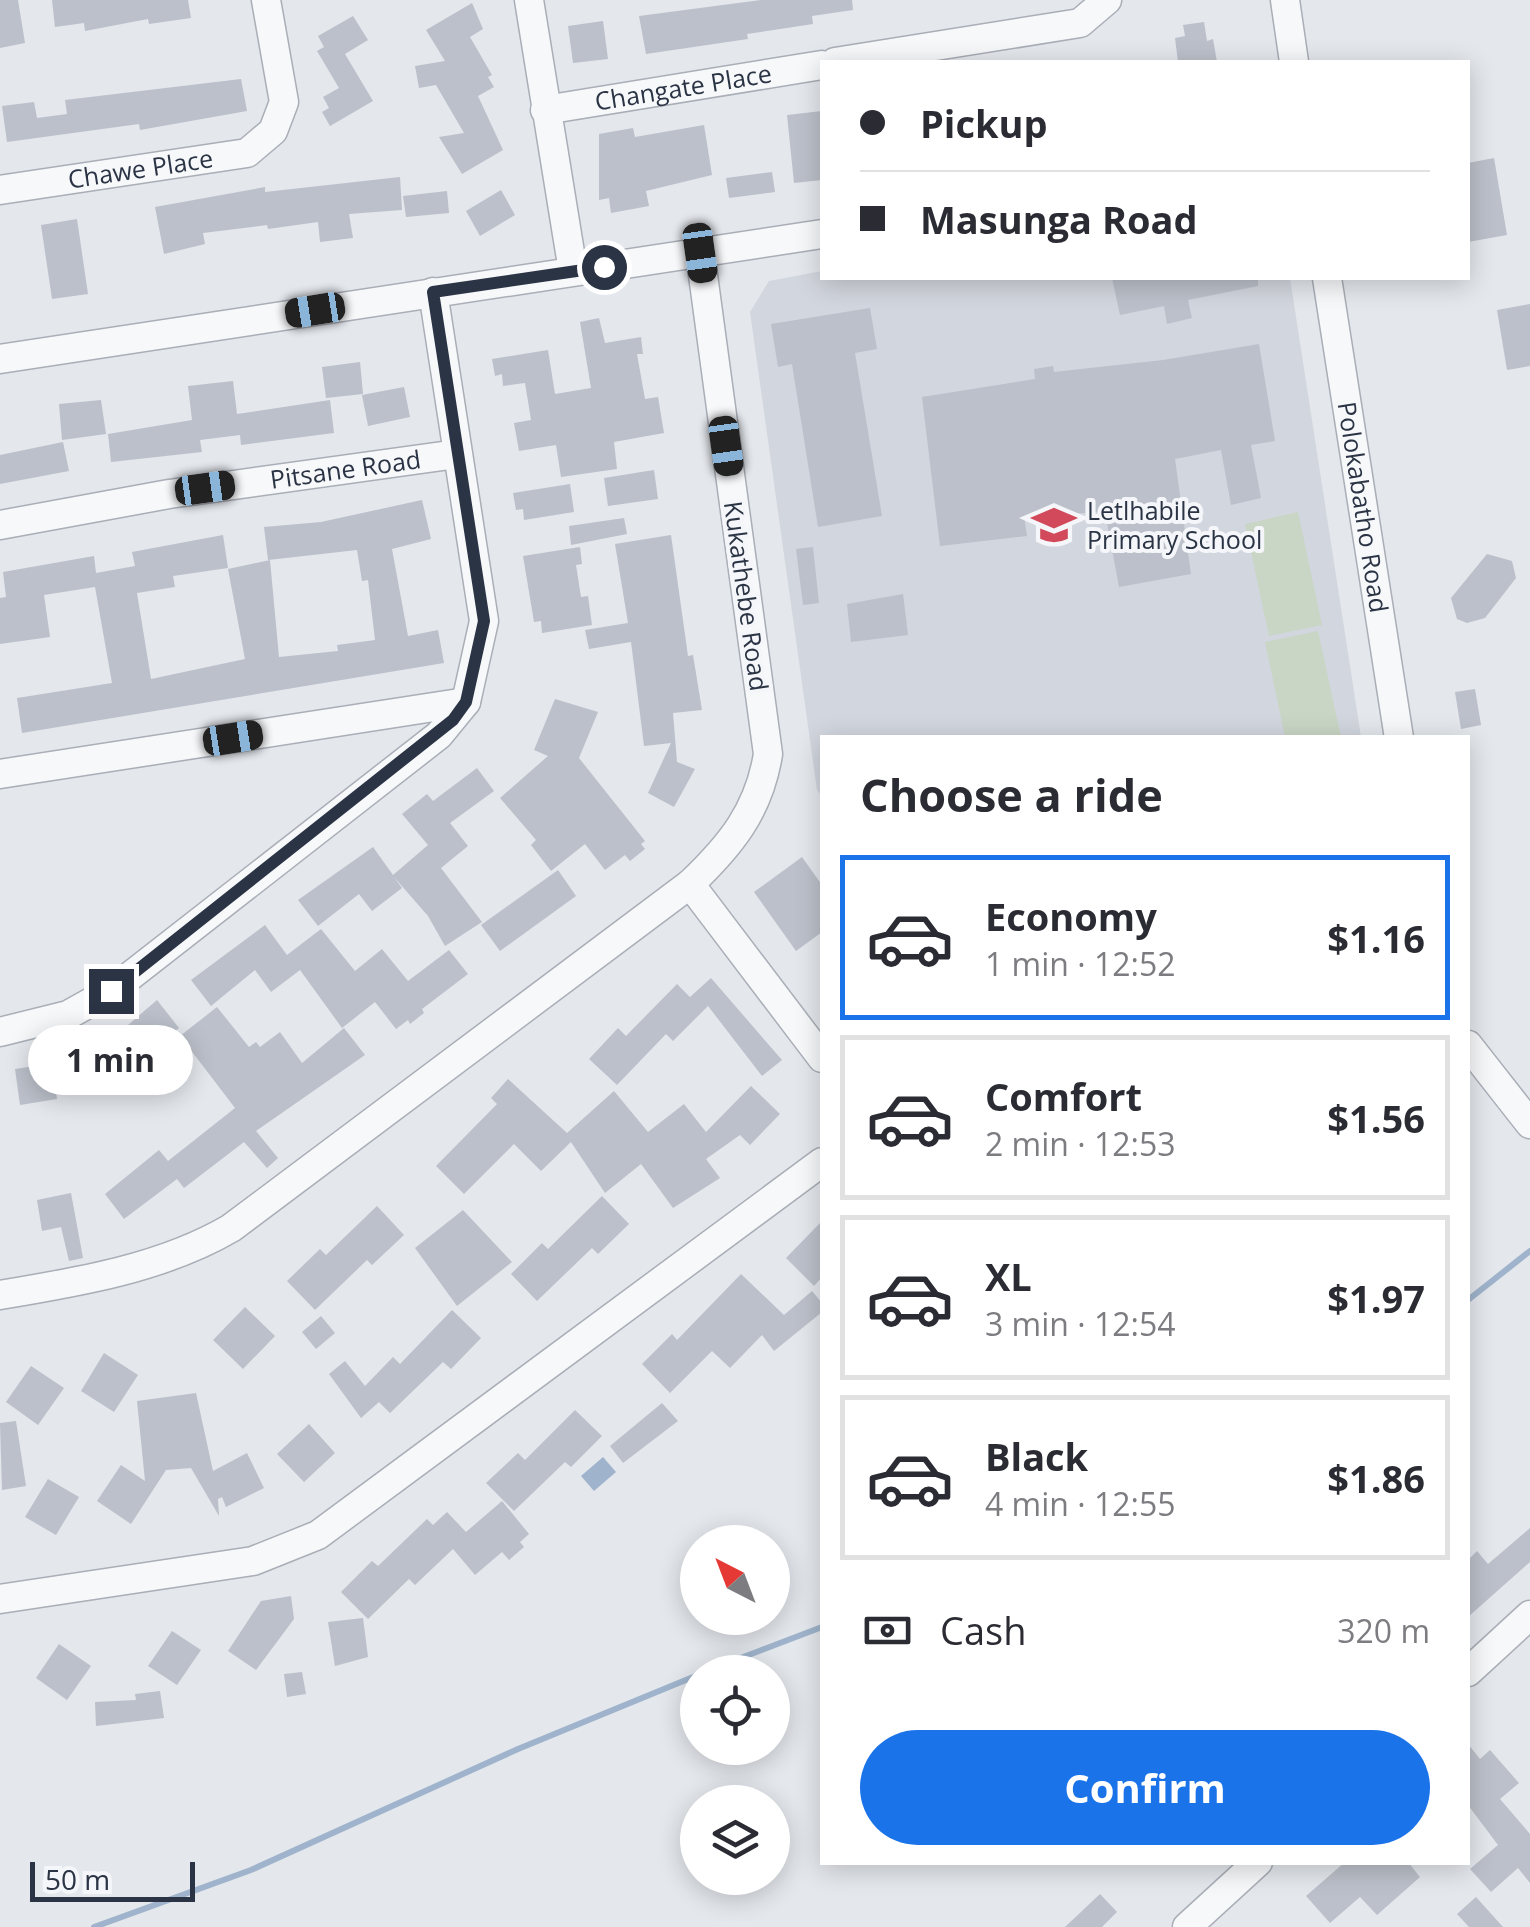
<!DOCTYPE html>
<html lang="en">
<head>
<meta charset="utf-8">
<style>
	body { margin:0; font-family:"Open Sans",sans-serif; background:#f7f7f7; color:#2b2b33; height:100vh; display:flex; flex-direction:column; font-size:38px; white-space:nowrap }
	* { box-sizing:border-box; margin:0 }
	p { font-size:32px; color:#7c7c81 }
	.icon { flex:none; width:55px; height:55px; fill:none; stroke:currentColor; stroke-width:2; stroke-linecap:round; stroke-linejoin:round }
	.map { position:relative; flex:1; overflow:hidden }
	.details { position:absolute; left:820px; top:735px; width:650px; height:1130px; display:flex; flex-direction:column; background:#fff; border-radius:0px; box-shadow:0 5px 25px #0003 }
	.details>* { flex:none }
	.guide { position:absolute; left:820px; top:60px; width:650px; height:220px; border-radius:0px; box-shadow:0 5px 25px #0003; display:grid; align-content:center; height:220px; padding:0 40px; background:#fff }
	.needle { width:65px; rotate:318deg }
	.buttons { position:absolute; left:680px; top:1525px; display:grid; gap:20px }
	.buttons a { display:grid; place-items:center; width:110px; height:110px; border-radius:50%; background:#fff; box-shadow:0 5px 25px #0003; font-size:50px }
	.scale { position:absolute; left:30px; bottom:25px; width:165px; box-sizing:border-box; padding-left:10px; border:5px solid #2b3445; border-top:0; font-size:28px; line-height:35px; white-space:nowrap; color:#2b3445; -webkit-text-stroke:8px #f4f6f9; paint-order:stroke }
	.end { position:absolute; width:45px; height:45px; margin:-22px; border:12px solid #2b3445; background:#fff; box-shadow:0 0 0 5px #fff }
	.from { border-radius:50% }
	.bubble { position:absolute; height:70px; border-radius:35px; background:#fff; box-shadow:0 5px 25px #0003; font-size:32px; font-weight:700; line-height:70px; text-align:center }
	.car { position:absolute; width:30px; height:60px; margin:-30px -15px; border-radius:12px; box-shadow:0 0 8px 2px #0007; background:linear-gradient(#222 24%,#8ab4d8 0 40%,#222 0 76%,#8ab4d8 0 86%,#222 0) }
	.guide b { display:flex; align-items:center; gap:35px; height:95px; font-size:38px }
	.guide b+b { border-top:2px solid #e1e1e2 }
	.guide i { width:25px; height:25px; background:#2b2b33 }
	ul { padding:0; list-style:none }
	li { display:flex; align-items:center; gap:30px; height:165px; margin:0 20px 15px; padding:0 20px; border:5px solid #e1e1e2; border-radius:0px }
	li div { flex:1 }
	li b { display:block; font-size:38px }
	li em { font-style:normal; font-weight:700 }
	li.current { border-color:#1a73e8 }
	li>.icon { width:90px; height:90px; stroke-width:1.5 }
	h2 { padding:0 40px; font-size:45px; line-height:120px }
	.pay { display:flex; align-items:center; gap:25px; height:110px; padding:0 40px; font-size:38px }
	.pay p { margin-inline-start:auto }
	.button { display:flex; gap:20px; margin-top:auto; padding:20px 40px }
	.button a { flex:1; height:115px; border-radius:60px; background:#1a73e8; color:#fff; font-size:40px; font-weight:700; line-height:115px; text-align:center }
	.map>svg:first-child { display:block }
	.built { fill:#d2d6de }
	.green { fill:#c9d6c5 }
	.water { fill:#9fb4cc }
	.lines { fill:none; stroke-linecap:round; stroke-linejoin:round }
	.stream { stroke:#9fb4cc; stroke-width:6 }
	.building { fill:#bbc0ca }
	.minor-casing { stroke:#a9aeb7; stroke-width:31 }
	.minor { stroke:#f7f8fa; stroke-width:28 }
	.route { stroke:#2b3445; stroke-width:12 }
	.labels { text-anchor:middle; stroke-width:8; stroke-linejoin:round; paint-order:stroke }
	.street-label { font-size:25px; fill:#2b3445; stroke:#f4f6f9 }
	.poi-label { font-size:25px; fill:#2b3445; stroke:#f4f6f9; text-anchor:start }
</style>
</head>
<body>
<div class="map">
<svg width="1530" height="1927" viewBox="0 0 1530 1927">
	<rect width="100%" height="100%" fill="#e4e7ec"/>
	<path class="built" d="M 822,271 L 822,278 L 1290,278 L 1361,737 L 822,738 L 822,797 L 817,790 L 750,312 L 769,281 Z"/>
	<g class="green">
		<path d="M 1298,512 L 1322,625 L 1269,636 L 1245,524 Z"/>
		<path d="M 1318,631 L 1341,737 L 1285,737 L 1265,642 Z"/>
	</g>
	<path class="water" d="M 603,1457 L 616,1472 L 594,1491 L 581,1476 Z"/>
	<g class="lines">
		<g class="stream">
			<path d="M 1468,1300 L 1530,1251"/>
			<path d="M 704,1672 L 822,1627"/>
			<path d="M 94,1927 L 251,1870 L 518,1749 L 698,1675"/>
		</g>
	</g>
	<g class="building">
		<path d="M 0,0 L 18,0 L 25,43 L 0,48 Z"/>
		<path d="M 52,0 L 188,0 L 191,18 L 149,24 L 148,19 L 85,31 L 84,23 L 55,27 Z"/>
		<path d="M 761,0 L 852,0 L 853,10 L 812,16 L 813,24 L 747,34 L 748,39 L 646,54 L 639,16 Z"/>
		<path d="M 472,3 L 483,29 L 470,37 L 492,75 L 488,77 L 494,87 L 478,96 L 503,150 L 462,174 L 439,137 L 464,133 L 436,85 L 419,88 L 415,66 L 445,61 L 426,30 Z"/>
		<path d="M 353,16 L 368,40 L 345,54 L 373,101 L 330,126 L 322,112 L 329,108 L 323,97 L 339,88 L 317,51 L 324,47 L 318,36 Z"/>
		<path d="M 603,21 L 608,59 L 573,63 L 568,26 Z"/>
		<path d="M 1204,22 L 1207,41 L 1213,39 L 1217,62 L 1178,62 L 1175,38 L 1185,36 L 1183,25 Z"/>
		<path d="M 241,79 L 247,111 L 140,130 L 139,124 L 7,142 L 2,106 L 34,102 L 37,118 L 67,114 L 65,100 Z"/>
		<path d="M 822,111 L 822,180 L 794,183 L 787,115 Z"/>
		<path d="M 704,125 L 712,175 L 646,191 L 649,206 L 611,213 L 609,198 L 599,200 L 599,134 L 633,128 L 635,137 Z"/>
		<path d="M 1494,158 L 1507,235 L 1468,242 L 1468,163 Z"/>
		<path d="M 772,172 L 775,192 L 729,198 L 726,178 Z"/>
		<path d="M 400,177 L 402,210 L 349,214 L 353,238 L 320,242 L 318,222 L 268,229 L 267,225 L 203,233 L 205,244 L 164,254 L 155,207 L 265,187 L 265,192 Z"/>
		<path d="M 501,190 L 515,215 L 480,236 L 466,211 Z"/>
		<path d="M 447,191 L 449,213 L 406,217 L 403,196 Z"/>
		<path d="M 77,219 L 88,294 L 52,299 L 41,225 Z"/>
		<path d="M 1112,278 L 1258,278 L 1258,286 L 1188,300 L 1192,318 L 1167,324 L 1164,306 L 1120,315 Z"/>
		<path d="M 1530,304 L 1530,366 L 1507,370 L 1497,310 Z"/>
		<path d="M 870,308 L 877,349 L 855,353 L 882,516 L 818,527 L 792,364 L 778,367 L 771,324 Z"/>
		<path d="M 599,318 L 605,343 L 641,337 L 643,354 L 637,354 L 645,399 L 658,397 L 664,433 L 614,442 L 617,469 L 561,477 L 556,445 L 519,451 L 514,423 L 531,420 L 525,383 L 503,386 L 502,374 L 495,376 L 492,359 L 548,350 L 555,394 L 591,388 L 580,322 Z"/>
		<path d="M 1259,344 L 1275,441 L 1251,445 L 1261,498 L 1231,505 L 1221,450 L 1175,459 L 1191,574 L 1119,587 L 1105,512 L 1024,516 L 1027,536 L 940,546 L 922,397 L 1035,379 L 1034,369 L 1053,366 L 1054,372 L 1163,360 Z"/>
		<path d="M 360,362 L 363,394 L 326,398 L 322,367 Z"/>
		<path d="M 233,381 L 237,414 L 330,400 L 334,433 L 241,445 L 240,435 L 200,440 L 202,452 L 111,462 L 108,434 L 192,420 L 188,386 Z"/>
		<path d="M 404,387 L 410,417 L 368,426 L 362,395 Z"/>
		<path d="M 101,400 L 106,434 L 62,440 L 59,404 Z"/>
		<path d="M 63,442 L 69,471 L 0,484 L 0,455 Z"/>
		<path d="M 654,470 L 658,499 L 608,506 L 604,478 Z"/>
		<path d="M 570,484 L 574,512 L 524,520 L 523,509 L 516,510 L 513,493 Z"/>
		<path d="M 422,500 L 431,539 L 392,549 L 408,636 L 438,630 L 444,663 L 22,733 L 17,698 L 112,683 L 95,587 L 44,595 L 50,637 L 0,644 L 0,598 L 6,597 L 3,572 L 94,556 L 96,573 L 135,566 L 132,552 L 223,535 L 228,568 L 173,576 L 175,587 L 137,593 L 151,679 L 245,659 L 228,569 L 270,560 L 279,657 L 338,651 L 337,645 L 375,640 L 368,580 L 362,581 L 357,550 L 268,560 L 264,527 L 321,522 Z"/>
		<path d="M 624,518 L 627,534 L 571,545 L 569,526 Z"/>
		<path d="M 671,535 L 688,656 L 693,655 L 702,710 L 673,713 L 677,762 L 695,769 L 674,807 L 648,793 L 671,743 L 644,746 L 631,642 L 589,649 L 585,630 L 628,623 L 615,544 Z"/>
		<path d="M 580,547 L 582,564 L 576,565 L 581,597 L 588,596 L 592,625 L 542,633 L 541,621 L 534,622 L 523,556 Z"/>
		<path d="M 813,547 L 819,603 L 803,605 L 796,549 Z"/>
		<path d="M 1487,554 L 1512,561 L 1516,578 L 1485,618 L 1467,623 L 1457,619 L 1451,598 Z"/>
		<path d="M 903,594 L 908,635 L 851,642 L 847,604 Z"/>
		<path d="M 1475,689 L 1481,725 L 1461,729 L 1455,692 Z"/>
		<path d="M 555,699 L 598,712 L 579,758 L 645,841 L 641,844 L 645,849 L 630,861 L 625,855 L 605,870 L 585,844 L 551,871 L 531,845 L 536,840 L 500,798 L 548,756 L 534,750 Z"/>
		<path d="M 477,768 L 494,791 L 450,823 L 468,846 L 441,868 L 482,922 L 445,946 L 428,916 L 394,877 L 402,888 L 372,911 L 359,894 L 318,926 L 298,900 L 373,847 L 393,875 L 428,845 L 402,814 L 427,794 L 433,801 Z"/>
		<path d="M 802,857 L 822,885 L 822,932 L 796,951 L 754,892 Z"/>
		<path d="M 558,870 L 576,896 L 500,951 L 481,925 Z"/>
		<path d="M 265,925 L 287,955 L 321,929 L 355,971 L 382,949 L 408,981 L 449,950 L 468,974 L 422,1009 L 424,1013 L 410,1024 L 408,1020 L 396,1029 L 375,1002 L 342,1028 L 300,970 L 271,992 L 255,970 L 211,1006 L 191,980 Z"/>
		<path d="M 711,978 L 782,1060 L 762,1076 L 708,1006 L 673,1041 L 666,1034 L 617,1085 L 589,1059 L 618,1028 L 626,1036 L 677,984 L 690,997 Z"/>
		<path d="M 157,1000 L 179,1028 L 104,1088 L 84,1063 Z"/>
		<path d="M 217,1007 L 249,1047 L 256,1042 L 260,1047 L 280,1032 L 302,1063 L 344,1028 L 365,1055 L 256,1131 L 278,1158 L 267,1168 L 244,1142 L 184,1188 L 177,1179 L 124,1219 L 105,1194 L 159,1150 L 168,1161 L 235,1108 L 180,1036 Z"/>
		<path d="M 35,1066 L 36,1071 L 53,1069 L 57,1099 L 20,1105 L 15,1069 Z"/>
		<path d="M 508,1079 L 567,1133 L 614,1091 L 648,1132 L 684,1104 L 706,1132 L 751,1086 L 780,1114 L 750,1145 L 740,1135 L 706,1159 L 720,1178 L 673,1208 L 641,1164 L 605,1193 L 571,1142 L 541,1171 L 514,1144 L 464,1194 L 436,1166 L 497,1104 L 491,1098 Z"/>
		<path d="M 71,1193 L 83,1258 L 69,1261 L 61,1227 L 42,1231 L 37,1200 Z"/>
		<path d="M 602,1196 L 629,1224 L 598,1254 L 592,1248 L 537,1301 L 511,1274 L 542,1243 L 548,1249 Z"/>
		<path d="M 377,1206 L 404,1235 L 372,1265 L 367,1260 L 315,1310 L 287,1281 L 320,1249 L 326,1255 Z"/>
		<path d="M 463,1210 L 512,1262 L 457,1306 L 415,1248 Z"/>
		<path d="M 822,1221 L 822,1277 L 814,1286 L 786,1258 Z"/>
		<path d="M 741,1274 L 784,1315 L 812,1291 L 822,1303 L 822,1312 L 774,1351 L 762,1335 L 730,1368 L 712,1351 L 670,1393 L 642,1364 L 672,1334 L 677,1340 Z"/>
		<path d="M 245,1307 L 275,1336 L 243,1369 L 213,1340 Z"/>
		<path d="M 452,1310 L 481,1338 L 451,1369 L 443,1362 L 390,1413 L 379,1402 L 361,1418 L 329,1374 L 345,1361 L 365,1386 L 393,1357 L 400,1364 Z"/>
		<path d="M 321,1316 L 335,1333 L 316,1349 L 302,1332 Z"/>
		<path d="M 104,1353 L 138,1375 L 114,1412 L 81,1391 Z"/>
		<path d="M 31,1366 L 64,1388 L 38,1425 L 6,1402 Z"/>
		<path d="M 196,1393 L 213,1471 L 247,1453 L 264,1488 L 226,1507 L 222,1497 L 218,1499 L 219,1516 L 191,1468 L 166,1470 L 131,1524 L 97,1501 L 121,1465 L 145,1481 L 137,1401 Z"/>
		<path d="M 662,1403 L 678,1421 L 623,1463 L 610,1446 Z"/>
		<path d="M 575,1410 L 602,1436 L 571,1467 L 565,1462 L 514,1511 L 486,1483 L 518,1453 L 525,1460 Z"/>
		<path d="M 16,1421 L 26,1486 L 2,1490 L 0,1423 Z"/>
		<path d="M 309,1424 L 335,1453 L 304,1482 L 277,1454 Z"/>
		<path d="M 48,1479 L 79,1497 L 56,1535 L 25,1517 Z"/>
		<path d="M 502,1501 L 529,1534 L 520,1542 L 524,1547 L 509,1560 L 502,1552 L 475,1575 L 453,1549 L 415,1585 L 409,1579 L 368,1619 L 341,1592 L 372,1561 L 378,1566 L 427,1519 L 433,1525 L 447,1512 L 466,1532 Z"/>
		<path d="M 1530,1528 L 1530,1562 L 1468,1617 L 1468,1560 L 1477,1551 L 1488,1564 Z"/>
		<path d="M 291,1596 L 294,1619 L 256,1670 L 228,1651 L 261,1601 Z"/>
		<path d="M 363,1618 L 368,1657 L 335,1666 L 328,1622 Z"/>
		<path d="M 172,1631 L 201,1650 L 177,1685 L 148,1666 Z"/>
		<path d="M 59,1644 L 91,1666 L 67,1700 L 36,1678 Z"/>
		<path d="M 302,1672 L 306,1694 L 287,1697 L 284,1674 Z"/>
		<path d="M 160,1691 L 164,1718 L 96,1726 L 95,1702 L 136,1700 L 135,1694 Z"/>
		<path d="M 1468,1744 L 1480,1759 L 1490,1750 L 1519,1783 L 1500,1799 L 1530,1834 L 1530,1883 L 1518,1868 L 1491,1892 L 1470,1869 L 1498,1845 L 1468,1805 Z"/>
		<path d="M 1345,1862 L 1408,1862 L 1420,1877 L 1377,1915 L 1360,1897 L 1330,1923 L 1306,1896 Z"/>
		<path d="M 1100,1894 L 1117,1912 L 1102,1927 L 1065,1927 Z"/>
		<path d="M 1476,1897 L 1503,1927 L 1469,1927 L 1457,1914 Z"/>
	</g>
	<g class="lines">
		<g class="minor-casing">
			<g id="minor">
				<path d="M 529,0 L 573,271"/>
				<path d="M 1285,0 L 1294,62"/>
				<path d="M 835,62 L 1080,23 L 1107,0"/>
				<path id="s1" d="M 545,110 L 822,65"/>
				<path id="s2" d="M 0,190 L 247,153 L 273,131 L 284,102 L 266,0"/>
				<path id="s3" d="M 1327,278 L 1399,738"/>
				<path d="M 0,359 L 822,234"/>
				<path id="s4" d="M 0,525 L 169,494 L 457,454"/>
				<path d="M 0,774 L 466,702"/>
				<path d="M 690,884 L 822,1058"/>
				<path d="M 0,1032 L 68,1015 L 111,991 L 439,735 L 466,702 L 484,621 L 433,292"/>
				<path d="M 1468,1045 L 1530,1124"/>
				<path d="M 0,1295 C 78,1282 163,1268 231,1228 L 690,884 C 730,846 759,811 768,754 L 700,253"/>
				<path d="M 0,1599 L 253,1561 L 318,1535 L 822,1162"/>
				<path d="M 1468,1672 L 1530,1615"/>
				<path d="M 1187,1927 L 1258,1862"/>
			</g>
		</g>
		<use href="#minor" class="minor"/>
	</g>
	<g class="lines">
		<path class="route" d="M 111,991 L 453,720 L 466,702 L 484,621 L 433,292 L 604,267"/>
	</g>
	<defs>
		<g id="school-bare" transform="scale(3.45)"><path d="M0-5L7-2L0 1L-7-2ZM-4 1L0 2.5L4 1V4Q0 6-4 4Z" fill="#d1495b" stroke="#f4f6f9" stroke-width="2.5" paint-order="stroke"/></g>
	</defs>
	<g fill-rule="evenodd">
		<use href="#school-bare" x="1054" y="525"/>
	</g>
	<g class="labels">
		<g class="street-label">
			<text dy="9" stroke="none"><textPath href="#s1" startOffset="140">Changate Place</textPath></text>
			<text dy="9" stroke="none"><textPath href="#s2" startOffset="142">Chawe Place</textPath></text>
			<text dy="9" stroke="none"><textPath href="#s4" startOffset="350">Pitsane Road</textPath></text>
			<text dy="9" stroke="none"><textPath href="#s3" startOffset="232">Polokabatho Road</textPath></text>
			<text transform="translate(746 596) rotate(82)" y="9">Kukathebe Road</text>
		</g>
		<g class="poi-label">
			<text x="1087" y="520">Letlhabile<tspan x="1087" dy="29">Primary School</tspan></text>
		</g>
	</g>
</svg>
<div class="buttons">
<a><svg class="needle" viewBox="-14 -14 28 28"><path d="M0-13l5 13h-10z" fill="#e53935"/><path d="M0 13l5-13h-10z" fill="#7c7c81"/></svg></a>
<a><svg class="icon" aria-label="locate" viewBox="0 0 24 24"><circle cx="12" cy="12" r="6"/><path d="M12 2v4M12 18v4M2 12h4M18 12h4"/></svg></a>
<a><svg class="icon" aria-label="layers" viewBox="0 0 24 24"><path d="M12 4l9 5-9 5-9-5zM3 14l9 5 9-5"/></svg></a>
</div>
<div class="scale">50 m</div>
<i class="end from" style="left:604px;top:267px"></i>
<i class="end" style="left:111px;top:991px"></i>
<div class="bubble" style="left:28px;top:1025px;width:165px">1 min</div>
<i class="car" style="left:700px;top:253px;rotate:172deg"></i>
<i class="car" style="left:315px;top:310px;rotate:261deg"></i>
<i class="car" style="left:726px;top:446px;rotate:172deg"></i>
<i class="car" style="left:205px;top:488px;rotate:82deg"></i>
<i class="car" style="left:233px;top:738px;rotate:81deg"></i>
<div class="guide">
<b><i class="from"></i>Pickup</b>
<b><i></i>Masunga Road</b>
</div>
<section class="details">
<h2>Choose a ride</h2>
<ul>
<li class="current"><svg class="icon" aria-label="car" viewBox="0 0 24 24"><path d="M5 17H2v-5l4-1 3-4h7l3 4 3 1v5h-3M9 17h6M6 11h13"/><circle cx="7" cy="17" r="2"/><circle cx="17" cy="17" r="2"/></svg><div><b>Economy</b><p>1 min · 12:52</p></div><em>$1.16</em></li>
<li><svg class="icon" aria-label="car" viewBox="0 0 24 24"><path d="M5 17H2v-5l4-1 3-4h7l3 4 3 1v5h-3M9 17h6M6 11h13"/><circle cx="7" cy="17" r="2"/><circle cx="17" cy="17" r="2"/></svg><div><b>Comfort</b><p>2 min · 12:53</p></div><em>$1.56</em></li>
<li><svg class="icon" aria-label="car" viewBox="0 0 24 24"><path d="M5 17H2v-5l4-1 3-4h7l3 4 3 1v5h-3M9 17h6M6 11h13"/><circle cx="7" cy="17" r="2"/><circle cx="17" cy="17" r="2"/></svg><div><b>XL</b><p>3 min · 12:54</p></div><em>$1.97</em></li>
<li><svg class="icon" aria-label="car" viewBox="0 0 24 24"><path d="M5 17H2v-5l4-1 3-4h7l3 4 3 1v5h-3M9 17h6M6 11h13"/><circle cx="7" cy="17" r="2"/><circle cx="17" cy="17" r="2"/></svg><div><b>Black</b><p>4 min · 12:55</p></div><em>$1.86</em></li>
</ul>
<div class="pay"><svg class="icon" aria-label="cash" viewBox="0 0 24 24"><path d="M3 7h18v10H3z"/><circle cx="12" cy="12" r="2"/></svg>Cash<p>320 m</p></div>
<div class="button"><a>Confirm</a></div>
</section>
</div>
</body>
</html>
